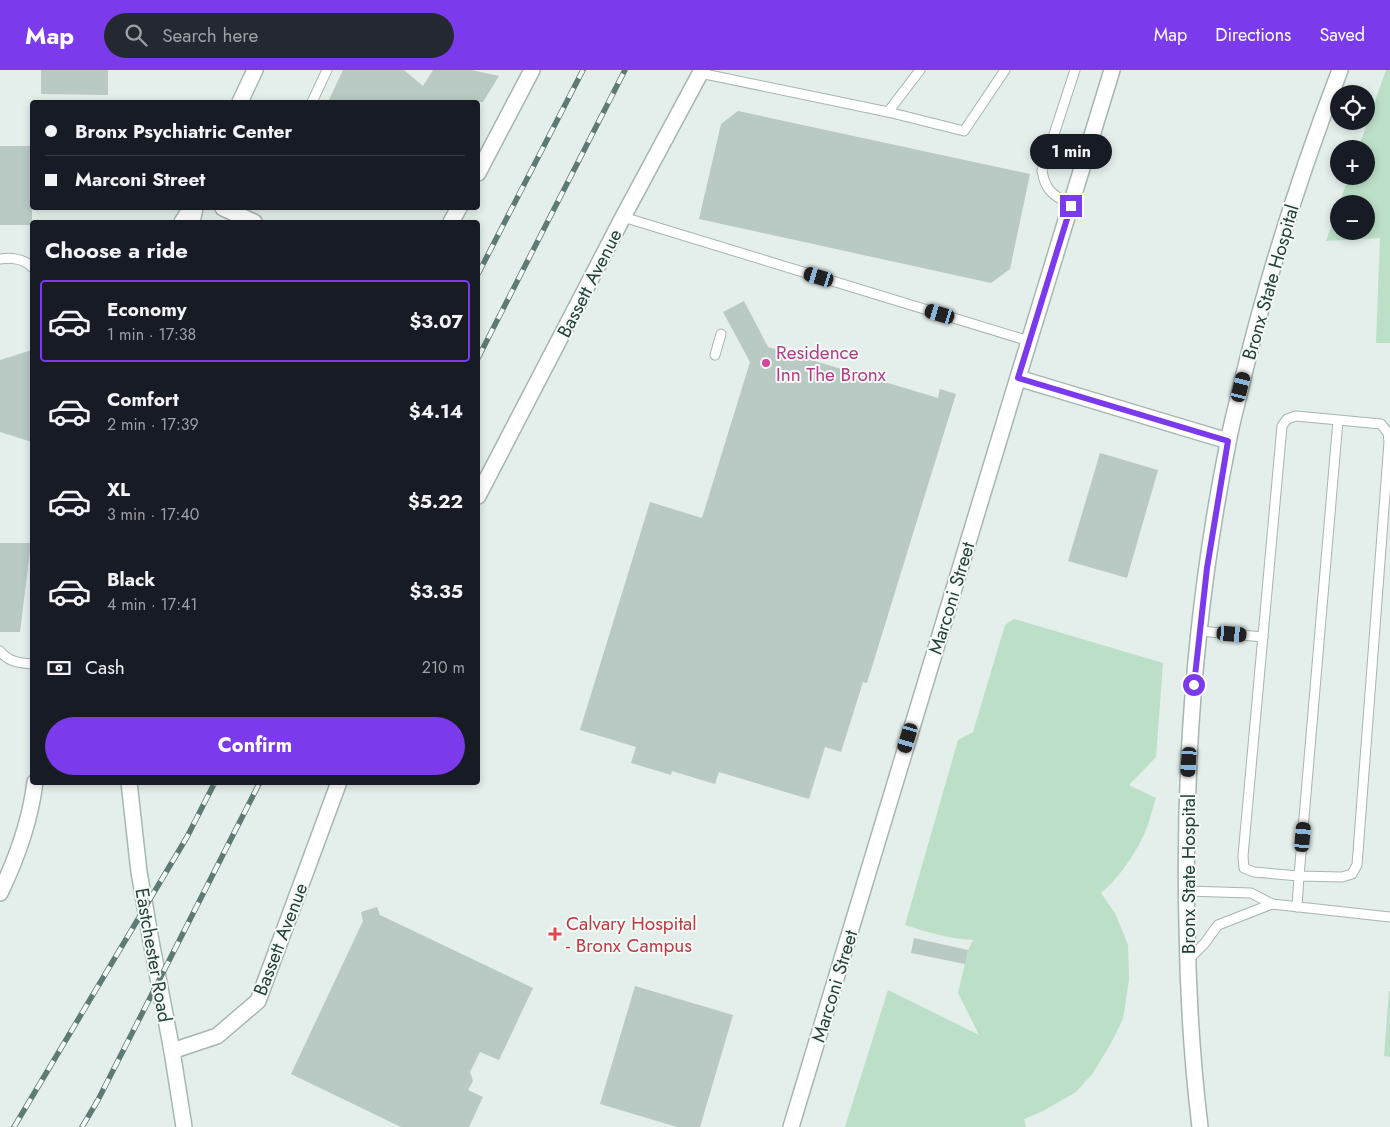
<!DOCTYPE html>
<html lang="en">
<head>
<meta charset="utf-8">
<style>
	body { margin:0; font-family:Jost,sans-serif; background:#242831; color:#f1f3f6; height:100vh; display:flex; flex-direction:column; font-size:19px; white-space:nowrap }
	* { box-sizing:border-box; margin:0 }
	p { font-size:16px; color:#9ea1a6 }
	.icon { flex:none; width:28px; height:28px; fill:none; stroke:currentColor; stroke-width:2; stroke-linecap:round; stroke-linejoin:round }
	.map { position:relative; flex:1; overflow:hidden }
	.panel { position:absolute; left:30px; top:150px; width:450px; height:565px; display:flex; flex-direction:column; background:#171b24; border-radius:5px; box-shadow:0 2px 8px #0003 }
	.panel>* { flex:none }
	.guide { position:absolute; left:30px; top:30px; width:450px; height:110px; border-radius:5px; box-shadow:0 2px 8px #0003; display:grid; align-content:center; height:110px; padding:0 15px; background:#171b24 }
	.tools { position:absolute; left:1330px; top:15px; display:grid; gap:10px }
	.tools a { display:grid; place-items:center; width:45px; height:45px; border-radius:50%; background:#171b24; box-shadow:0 2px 8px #0003; font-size:25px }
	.end { position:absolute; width:22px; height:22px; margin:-11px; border:6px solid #7c3aed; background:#fff; box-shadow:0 0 0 2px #fff }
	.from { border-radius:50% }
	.bubble { position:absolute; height:35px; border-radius:18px; background:#171b24; box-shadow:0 2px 8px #0003; font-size:16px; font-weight:700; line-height:35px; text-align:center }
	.car { position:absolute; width:15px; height:30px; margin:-15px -8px; border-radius:6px; box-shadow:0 0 4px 1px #0007; background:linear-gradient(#222 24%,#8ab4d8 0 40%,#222 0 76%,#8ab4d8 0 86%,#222 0) }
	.guide b { display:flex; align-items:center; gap:18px; height:48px; font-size:19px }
	.guide b+b { border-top:1px solid #363941 }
	.guide i { width:12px; height:12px; background:#f1f3f6 }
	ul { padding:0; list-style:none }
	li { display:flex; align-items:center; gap:15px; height:82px; margin:0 10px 8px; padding:0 5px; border:2px solid transparent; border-radius:5px }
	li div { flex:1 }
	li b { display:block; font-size:19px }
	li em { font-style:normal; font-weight:700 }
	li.selected { border-color:#7c3aed }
	li>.icon { width:45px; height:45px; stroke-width:1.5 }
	h2 { padding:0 15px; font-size:22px; line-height:60px }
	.pay { display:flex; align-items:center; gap:12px; height:55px; padding:0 15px; font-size:19px }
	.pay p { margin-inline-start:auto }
	.primary-button { display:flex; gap:10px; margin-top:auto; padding:10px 15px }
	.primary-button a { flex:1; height:58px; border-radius:30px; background:#7c3aed; color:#fff; font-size:20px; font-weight:700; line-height:58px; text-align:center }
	header { display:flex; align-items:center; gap:30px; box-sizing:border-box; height:70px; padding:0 25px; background:#7c3aed; color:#fff }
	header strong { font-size:24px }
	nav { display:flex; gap:28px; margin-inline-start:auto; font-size:18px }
	.search { width:350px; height:45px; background:#242831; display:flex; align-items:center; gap:12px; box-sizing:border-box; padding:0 18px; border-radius:28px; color:#9ea1a6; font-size:19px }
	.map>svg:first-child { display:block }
	.green { fill:#bcdfc7 }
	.building { fill:#b9c9c3 }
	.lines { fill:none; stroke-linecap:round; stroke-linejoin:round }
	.lane-casing { stroke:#a6b6b1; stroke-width:11 }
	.street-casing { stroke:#a6b6b1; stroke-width:18 }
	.secondary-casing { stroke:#a2bab2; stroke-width:18 }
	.lane { stroke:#fff; stroke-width:9 }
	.street { stroke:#fff; stroke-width:15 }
	.secondary { stroke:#fff; stroke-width:15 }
	.rail-casing { stroke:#5d7b74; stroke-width:5.5 }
	.rail { stroke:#f5faf7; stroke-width:4; stroke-dasharray:11; stroke-linecap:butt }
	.route { stroke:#7c3aed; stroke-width:6 }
	.hotel-dot { fill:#d1479c; stroke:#f5faf7; stroke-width:2 }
	.health-dot { fill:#e0444e; stroke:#f5faf7; stroke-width:2 }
	.labels { text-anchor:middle; stroke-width:4; stroke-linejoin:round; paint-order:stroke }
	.street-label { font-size:19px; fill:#234039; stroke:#f5faf7 }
	.hotel-label { font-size:19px; fill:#b23c85; stroke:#f5faf7; text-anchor:start }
	.health-label { font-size:19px; fill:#be3a42; stroke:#f5faf7; text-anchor:start }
</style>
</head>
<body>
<header>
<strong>Map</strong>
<div class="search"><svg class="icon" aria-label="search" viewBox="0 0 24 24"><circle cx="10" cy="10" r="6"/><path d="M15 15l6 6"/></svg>Search here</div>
<nav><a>Map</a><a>Directions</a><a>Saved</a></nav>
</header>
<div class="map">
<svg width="1390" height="1057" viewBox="0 0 1390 1057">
	<rect width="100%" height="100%" fill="#e4eeea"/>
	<g class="green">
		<path d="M 1386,0 L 1390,0 L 1390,273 L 1376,273 L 1380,168 L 1326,171 L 1339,134 L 1339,161 L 1366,161 L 1366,134 L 1339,134 L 1349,106 L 1366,106 L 1366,79 L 1358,79 Z"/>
		<path d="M 1014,549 L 1163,593 L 1156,687 L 1129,715 L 1156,728 C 1152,739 1150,751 1145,762 C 1136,783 1119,808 1101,823 L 1115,843 L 1128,875 L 1129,910 L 1123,949 L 1110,975 L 1093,1003 L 1076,1022 L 1043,1041 L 1024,1049 L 1026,1057 L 845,1057 L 888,920 L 979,965 L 958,923 L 968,880 L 973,870 C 949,869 927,862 905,855 L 958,670 L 973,662 L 1005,555 Z"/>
		<path d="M 1389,921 L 1390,921 L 1390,987 L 1384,986 Z"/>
	</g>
	<g class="building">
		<path d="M 41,0 L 108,0 L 108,25 L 41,24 Z"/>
		<path d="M 343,0 L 404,0 L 423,16 L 433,0 L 472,0 L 499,6 L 483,32 L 328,32 Z"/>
		<path d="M 738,41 L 1030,104 L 1010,199 L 991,213 L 699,149 L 721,54 Z"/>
		<rect x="0" y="76" width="32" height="79"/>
		<path d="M 744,231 L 768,277 L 938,328 L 940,319 L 956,324 L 867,613 L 863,612 L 841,682 L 825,677 L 809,729 L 719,702 L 715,714 L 672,701 L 671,705 L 631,693 L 636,677 L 580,660 L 650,432 L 702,448 L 750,292 L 723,242 Z"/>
		<path d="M 32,280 L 32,372 L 0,362 L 0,290 Z"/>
		<path d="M 1100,383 L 1158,400 L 1127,508 L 1068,491 Z"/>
		<path d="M 0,473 L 31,473 L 20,562 L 0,562 Z"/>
		<path d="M 377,837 L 380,845 L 533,918 L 499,990 L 480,982 L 470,1002 L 473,1011 L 468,1020 L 483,1027 L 469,1057 L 401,1057 L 291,1004 L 363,851 L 361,842 Z"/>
		<path d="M 914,868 L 968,880 L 965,894 L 911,883 Z"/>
		<path d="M 635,916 L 733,945 L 700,1057 L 677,1057 L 600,1034 Z"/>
	</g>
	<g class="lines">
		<g class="lane-casing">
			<g id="lane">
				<path d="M 700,3 L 888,42 L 920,0"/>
				<path d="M 312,32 L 327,0"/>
				<path d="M 888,42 L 964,61 L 1005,0"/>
				<path d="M 1071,136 C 1054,124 1046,123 1042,101 L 1075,0"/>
				<path d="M 623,147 L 1029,271"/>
				<path d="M 0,189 C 11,187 24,189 32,197"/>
				<path d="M 715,285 L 721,264"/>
				<path d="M 1200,561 L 1263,567"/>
				<path d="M 0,581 C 8,592 20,593 32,594"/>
				<path d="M 1186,821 L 1251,823 L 1272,834 L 1218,855 L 1204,874 L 1188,890"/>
				<path d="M 1272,834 L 1390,847"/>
				<path d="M 1297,837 L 1299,806 L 1254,802 L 1244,798 L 1243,786 L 1282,356 L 1287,349 L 1296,346 L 1381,354 L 1388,363 L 1389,372 L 1357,795 L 1352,804 L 1342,807 L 1299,806 L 1338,350"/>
			</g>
		</g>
		<g class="street-casing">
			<g id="street">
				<path d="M 478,103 L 532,0"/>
				<path d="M 223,138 L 254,152"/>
				<path d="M 182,152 L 191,138"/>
				<path d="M 451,152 L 459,138"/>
				<path d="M 1018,308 L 1228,371"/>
				<path d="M 478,426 L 623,147 L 702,0"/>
				<path d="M 0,823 C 17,788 30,752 35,712"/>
				<path d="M 172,981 L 217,966 L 258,931 L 339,712"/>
				<path d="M 791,1057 L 1012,327 L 1112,0"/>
				<path d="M 1200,1057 C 1192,991 1188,924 1187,857 C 1183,695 1196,532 1228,373 C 1232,350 1239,327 1244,304 C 1269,201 1302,99 1340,0"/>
			</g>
		</g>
		<g class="secondary-casing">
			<g id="secondary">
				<path d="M 240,32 L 255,0"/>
				<path d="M 192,152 L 195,138"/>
				<path d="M 129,712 L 139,802 L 151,871 L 172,981 L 184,1057"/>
			</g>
		</g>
		<use href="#lane" class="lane"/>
		<use href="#street" class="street"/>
		<use href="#secondary" class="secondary"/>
		<g class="rail-casing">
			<g id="rail">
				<path d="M 478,204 L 583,0"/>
				<path d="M 478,288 L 625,0"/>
				<path d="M 14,1057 L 187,767 L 215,712"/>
				<path d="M 82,1057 L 98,1030 L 260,712"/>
			</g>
		</g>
		<use href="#rail" class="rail"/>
	</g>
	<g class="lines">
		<path class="route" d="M 1071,136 L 1018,308 L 1228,371 L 1207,498 L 1194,615"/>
	</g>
	<circle class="hotel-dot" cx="766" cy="293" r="5"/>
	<path class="health-dot" d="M552.5 856.5h5v5h5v5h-5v5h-5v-5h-5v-5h5z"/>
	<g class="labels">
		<g class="street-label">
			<text transform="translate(1270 212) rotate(-74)" y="7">Bronx State Hospital</text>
			<text transform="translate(589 213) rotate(-63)" y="7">Bassett Avenue</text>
			<text transform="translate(951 528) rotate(-73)" y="7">Marconi Street</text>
			<text transform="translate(1188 804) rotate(-90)" y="7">Bronx State Hospital</text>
			<text transform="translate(280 869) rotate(-69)" y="7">Bassett Avenue</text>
			<text transform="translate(154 885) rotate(80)" y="7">Eastchester Road</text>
			<text transform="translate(834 916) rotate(-73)" y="7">Marconi Street</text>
		</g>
		<g class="hotel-label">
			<text x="776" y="289">Residence<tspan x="776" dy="22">Inn The Bronx</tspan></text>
		</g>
		<g class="health-label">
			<text x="566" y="860">Calvary Hospital<tspan x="566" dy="22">- Bronx Campus</tspan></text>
		</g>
	</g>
</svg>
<div class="tools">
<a><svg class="icon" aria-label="locate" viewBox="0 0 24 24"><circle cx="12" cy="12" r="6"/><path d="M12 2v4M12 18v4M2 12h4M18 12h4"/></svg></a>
<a>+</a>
<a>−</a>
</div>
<i class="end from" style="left:1194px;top:615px"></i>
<i class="end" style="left:1071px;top:136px"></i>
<div class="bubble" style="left:1030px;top:64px;width:82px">1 min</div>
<i class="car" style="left:819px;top:207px;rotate:287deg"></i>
<i class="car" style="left:940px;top:244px;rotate:287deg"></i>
<i class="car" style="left:1241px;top:317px;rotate:14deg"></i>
<i class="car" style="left:1232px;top:564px;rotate:95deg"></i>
<i class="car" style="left:908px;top:668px;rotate:197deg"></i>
<i class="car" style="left:1189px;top:692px;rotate:184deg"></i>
<i class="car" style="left:1303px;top:767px;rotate:5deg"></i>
<div class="guide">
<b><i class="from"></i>Bronx Psychiatric Center</b>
<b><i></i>Marconi Street</b>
</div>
<section class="panel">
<h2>Choose a ride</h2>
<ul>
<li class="selected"><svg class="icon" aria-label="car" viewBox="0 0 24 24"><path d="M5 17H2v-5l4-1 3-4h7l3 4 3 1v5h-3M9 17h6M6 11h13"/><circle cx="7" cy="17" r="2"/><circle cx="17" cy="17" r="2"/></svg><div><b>Economy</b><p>1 min · 17:38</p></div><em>$3.07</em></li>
<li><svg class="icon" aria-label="car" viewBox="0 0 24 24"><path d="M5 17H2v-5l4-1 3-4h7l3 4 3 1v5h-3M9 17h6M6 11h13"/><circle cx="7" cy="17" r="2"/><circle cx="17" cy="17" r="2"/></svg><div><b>Comfort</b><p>2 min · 17:39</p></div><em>$4.14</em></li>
<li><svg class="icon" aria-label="car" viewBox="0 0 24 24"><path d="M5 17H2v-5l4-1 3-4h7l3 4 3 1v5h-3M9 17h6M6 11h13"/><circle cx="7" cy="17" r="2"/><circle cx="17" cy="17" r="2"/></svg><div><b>XL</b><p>3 min · 17:40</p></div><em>$5.22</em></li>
<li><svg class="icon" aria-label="car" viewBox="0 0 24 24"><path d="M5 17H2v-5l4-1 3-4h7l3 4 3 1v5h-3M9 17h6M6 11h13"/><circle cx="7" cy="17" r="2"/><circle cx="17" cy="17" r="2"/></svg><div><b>Black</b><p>4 min · 17:41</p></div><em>$3.35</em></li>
</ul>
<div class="pay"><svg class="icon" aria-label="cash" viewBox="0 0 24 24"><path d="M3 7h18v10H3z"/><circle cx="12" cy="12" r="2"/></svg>Cash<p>210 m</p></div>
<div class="primary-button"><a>Confirm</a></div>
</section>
</div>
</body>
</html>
